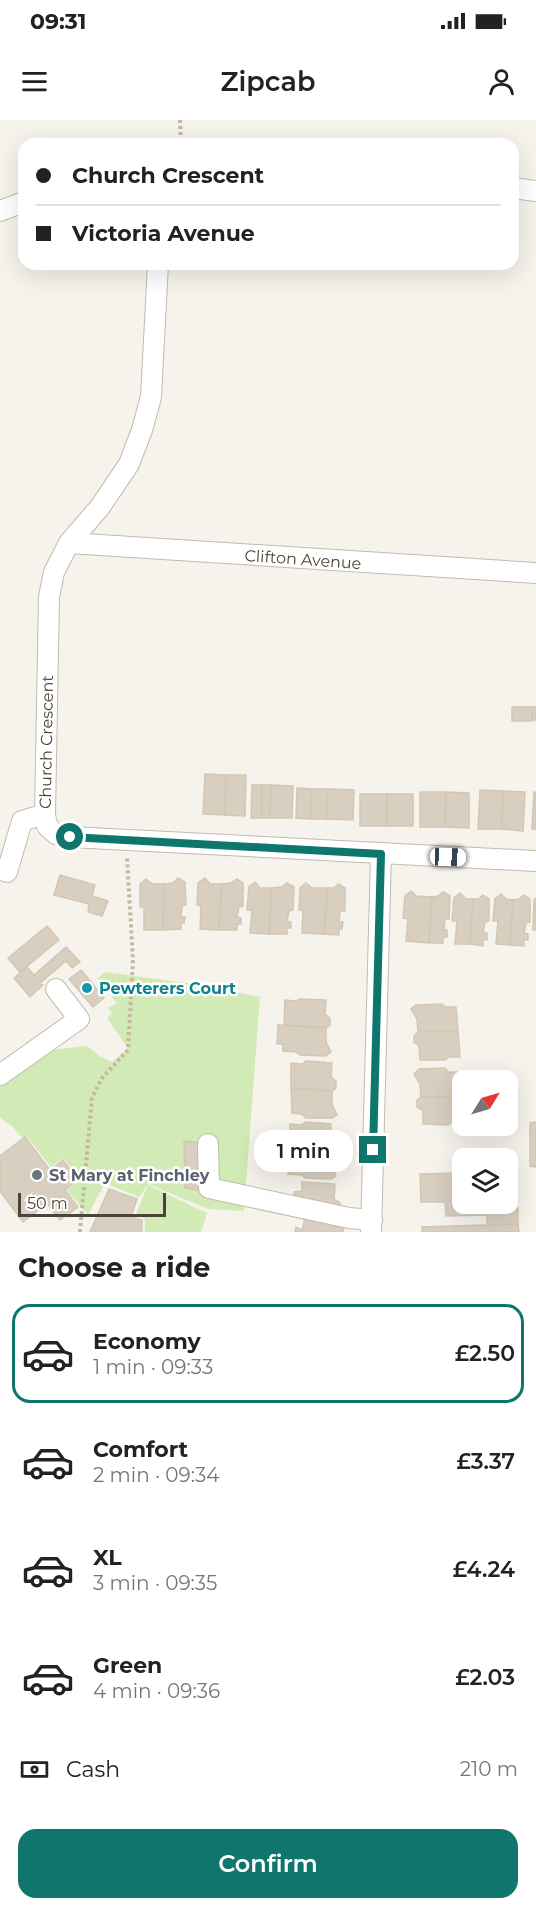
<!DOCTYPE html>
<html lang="en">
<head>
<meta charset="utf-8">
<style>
	body { margin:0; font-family:Montserrat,sans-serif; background:#f6f6f6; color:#222; height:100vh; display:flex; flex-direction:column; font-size:22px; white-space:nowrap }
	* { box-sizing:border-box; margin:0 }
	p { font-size:20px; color:#767676 }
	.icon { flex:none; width:33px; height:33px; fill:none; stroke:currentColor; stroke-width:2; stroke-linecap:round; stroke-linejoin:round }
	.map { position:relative; height:1112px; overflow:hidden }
	.drawer { display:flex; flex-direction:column; background:#fff; flex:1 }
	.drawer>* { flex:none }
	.hud { position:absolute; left:18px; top:18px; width:501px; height:132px; border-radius:18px; box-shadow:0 6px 24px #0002; display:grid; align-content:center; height:132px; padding:0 18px; background:#fff }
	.needle { width:39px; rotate:53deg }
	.fabs { position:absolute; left:452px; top:950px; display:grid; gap:12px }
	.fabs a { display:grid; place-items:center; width:66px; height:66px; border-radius:12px; background:#fff; box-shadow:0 6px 24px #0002; font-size:30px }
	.scale { position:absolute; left:18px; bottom:15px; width:148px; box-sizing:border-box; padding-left:6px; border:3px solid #4b4439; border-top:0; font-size:16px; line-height:21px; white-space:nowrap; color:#4b4439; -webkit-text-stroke:4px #fff; paint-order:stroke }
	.end { position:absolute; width:27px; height:27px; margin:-14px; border:8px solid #0f766e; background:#fff; box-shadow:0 0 0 3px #fff }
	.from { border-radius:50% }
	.bubble { position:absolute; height:42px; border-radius:18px; background:#fff; box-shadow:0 6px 24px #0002; font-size:20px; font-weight:600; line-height:42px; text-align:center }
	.car { position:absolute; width:18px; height:36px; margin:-18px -9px; border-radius:8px; box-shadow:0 0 4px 2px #0007; background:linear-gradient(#fff 24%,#345 0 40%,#fff 0 76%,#345 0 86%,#fff 0) }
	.hud b { display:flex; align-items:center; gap:21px; height:57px; font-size:22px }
	.hud b+b { border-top:2px solid #e0e0e0 }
	.hud i { width:15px; height:15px; background:#222 }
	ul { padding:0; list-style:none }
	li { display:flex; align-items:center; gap:18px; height:99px; margin:0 12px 9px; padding:0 6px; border:3px solid transparent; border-radius:18px }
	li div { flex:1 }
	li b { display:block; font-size:22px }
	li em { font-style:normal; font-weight:600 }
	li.selected { border-color:#0f766e }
	li>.icon { width:54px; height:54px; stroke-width:1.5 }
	h2 { padding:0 18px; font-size:27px; line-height:72px }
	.pay { display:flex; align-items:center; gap:15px; height:66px; padding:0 18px; font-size:22px }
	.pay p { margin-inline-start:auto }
	.cta { display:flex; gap:12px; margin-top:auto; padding:12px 18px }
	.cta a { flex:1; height:69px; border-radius:18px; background:#0f766e; color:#fff; font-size:24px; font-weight:600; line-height:69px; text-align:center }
	.status { display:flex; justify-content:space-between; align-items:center; height:42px; padding:0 30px; background:#fff; direction:ltr }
	.status svg { height:16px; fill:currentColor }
	header { display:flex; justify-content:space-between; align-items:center; height:78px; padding:0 18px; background:#fff; font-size:27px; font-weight:600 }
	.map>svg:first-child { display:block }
	.green { fill:#d2eab5 }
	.building { fill:#d8cfc1; stroke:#d3c7b4; stroke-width:1.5 }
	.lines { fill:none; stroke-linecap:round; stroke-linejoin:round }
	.minor-casing { stroke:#c2bbae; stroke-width:22 }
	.path { stroke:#c4b79f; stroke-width:4; stroke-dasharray:3 3; stroke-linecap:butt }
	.minor { stroke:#fff; stroke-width:20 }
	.route { stroke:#0f766e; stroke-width:8 }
	.culture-dot { fill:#0f9aa8; stroke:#fff; stroke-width:2 }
	.worship-dot { fill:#6b7280; stroke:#fff; stroke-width:2 }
	.labels { text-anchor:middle; stroke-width:5; stroke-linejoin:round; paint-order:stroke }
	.street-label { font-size:16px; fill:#4b4439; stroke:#fff }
	.culture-label { font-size:16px; font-weight:bold; fill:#0d838f; stroke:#fff; text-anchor:start }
	.worship-label { font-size:16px; font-weight:bold; fill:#5b616d; stroke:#fff; text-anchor:start }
</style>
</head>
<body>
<div class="status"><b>09:31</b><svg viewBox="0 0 49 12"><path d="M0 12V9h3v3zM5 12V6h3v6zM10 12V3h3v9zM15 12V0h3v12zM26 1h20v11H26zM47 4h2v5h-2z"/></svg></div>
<header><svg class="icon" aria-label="menu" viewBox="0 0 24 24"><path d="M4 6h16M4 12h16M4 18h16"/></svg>Zipcab<svg class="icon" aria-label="person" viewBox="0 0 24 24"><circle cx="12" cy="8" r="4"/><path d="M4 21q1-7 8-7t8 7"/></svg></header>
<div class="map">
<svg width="536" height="1112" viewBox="0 0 536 1112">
	<rect width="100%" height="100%" fill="#f6f3ec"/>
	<g class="green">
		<path d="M 105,852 L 201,865 L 260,877 L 244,1091 L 208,1089 L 148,1064 L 139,1077 L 105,1063 L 88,1095 L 67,1070 L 81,1060 L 63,1038 L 51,1047 L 27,1017 L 22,1018 L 12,1006 L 0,998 L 0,966 L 52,930 L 87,926 L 101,937 L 112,942 L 128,928 L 107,898 L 112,894 L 108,888 L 117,883 L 97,859 Z"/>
		<path d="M 148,1065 L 207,1093 L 201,1112 L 145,1112 L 145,1099 L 136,1094 Z"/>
	</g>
	<g class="building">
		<rect x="512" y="587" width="20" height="14"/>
		<rect x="532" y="587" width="4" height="13"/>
		<path d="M 205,654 L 226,655 L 225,695 L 203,694 Z"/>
		<path d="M 226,655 L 246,655 L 245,696 L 225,695 Z"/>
		<path d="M 252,665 L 262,665 L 262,698 L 251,698 Z"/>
		<path d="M 262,665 L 271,665 L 270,698 L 262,698 Z"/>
		<path d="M 271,665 L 293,666 L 292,698 L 270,698 Z"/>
		<path d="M 297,668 L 312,669 L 311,699 L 296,698 Z"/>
		<path d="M 312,669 L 328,669 L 327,699 L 311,699 Z"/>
		<path d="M 328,669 L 354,670 L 353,700 L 327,699 Z"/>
		<path d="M 480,670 L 503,671 L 502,709 L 478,709 Z"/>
		<path d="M 503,671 L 525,672 L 523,711 L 502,709 Z"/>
		<path d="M 420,672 L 446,672 L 445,707 L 420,707 Z"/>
		<path d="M 446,672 L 469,673 L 469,708 L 445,707 Z"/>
		<path d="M 534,672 L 536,672 L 536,709 L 532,709 Z"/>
		<rect x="360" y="674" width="27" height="32"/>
		<rect x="387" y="674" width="26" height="32"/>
		<path d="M 60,755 L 95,765 L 92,776 L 108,781 L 102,796 L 88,792 L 89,784 L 54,775 Z"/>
		<path d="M 178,758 L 185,762 L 186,785 L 182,786 L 181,797 L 185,797 L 184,803 L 181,803 L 181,809 L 163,810 L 164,764 L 173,763 Z"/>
		<path d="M 205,758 L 210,764 L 222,764 L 219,810 L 200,809 L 201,786 L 197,785 L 198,763 Z"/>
		<path d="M 146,759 L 152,764 L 164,764 L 163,810 L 144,810 L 144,787 L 140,787 L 140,764 Z"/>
		<path d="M 237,759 L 243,763 L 243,786 L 239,787 L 237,797 L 241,798 L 241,804 L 237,804 L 237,810 L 219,810 L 222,764 L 231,763 Z"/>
		<path d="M 255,762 L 260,768 L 272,768 L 269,814 L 250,813 L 252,790 L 247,790 L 249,767 Z"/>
		<path d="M 287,763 L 294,767 L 293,790 L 289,791 L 287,801 L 291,802 L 291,808 L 287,808 L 287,814 L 269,814 L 272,768 L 282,767 Z"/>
		<path d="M 306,763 L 312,768 L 328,768 L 324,814 L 302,813 L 303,790 L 299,790 L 300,768 Z"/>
		<path d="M 339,764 L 345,768 L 345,791 L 340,791 L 339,802 L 343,802 L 342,809 L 339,808 L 339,815 L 324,814 L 328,768 L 333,768 Z"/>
		<path d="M 411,771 L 416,776 L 432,777 L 429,823 L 406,821 L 408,799 L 403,798 L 405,776 Z"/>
		<path d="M 443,772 L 450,776 L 449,799 L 445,799 L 444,810 L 447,810 L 447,817 L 443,817 L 443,823 L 429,823 L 432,777 L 438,776 Z"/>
		<path d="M 460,773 L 466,779 L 473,779 L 470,824 L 455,824 L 457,801 L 452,801 L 454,778 Z"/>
		<path d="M 501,774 L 506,779 L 513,780 L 510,825 L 496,824 L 498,801 L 493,801 L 495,779 Z"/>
		<path d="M 483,775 L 489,779 L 489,801 L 485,802 L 483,813 L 487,813 L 487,820 L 483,819 L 483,826 L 470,824 L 473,779 L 478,779 Z"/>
		<path d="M 524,775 L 530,779 L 530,802 L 526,803 L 524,813 L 528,814 L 528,820 L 524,820 L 524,826 L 510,825 L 513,780 L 519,779 Z"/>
		<path d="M 536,778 L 536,810 L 533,810 L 534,780 Z"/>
		<path d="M 47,806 L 59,820 L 20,852 L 8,838 Z"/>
		<path d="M 66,827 L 80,842 L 72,848 L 66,841 L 39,864 L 43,865 L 30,877 L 14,858 L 27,847 L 34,855 Z"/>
		<path d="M 81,850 L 104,878 L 93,887 L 69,859 Z"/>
		<path d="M 300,879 L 326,880 L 325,894 L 330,898 L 330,905 L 326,908 L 284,905 L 285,880 L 296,881 Z"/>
		<path d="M 442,884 L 445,887 L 456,887 L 458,912 L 418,912 L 417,899 L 411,889 L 416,885 Z"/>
		<path d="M 278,905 L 326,908 L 326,922 L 331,932 L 326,936 L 300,935 L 296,932 L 283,931 L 283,924 L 277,924 Z"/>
		<path d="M 418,912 L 458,912 L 460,937 L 449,937 L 445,940 L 420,940 L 419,926 L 414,922 L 414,916 Z"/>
		<path d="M 306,941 L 332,943 L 331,957 L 336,961 L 336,968 L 332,971 L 291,968 L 291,943 L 302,944 Z"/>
		<path d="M 445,948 L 448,952 L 459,952 L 461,977 L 421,977 L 420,964 L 414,954 L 419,949 Z"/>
		<path d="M 291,968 L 332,971 L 332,984 L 337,995 L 332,998 L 306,998 L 302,994 L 292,993 Z"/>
		<path d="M 421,977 L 461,977 L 462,1001 L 452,1002 L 448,1005 L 423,1004 L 423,991 L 417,987 L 417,980 Z"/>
		<path d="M 306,1002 L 331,1004 L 330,1017 L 335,1022 L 335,1028 L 331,1032 L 289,1028 L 290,1004 L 301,1005 Z"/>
		<path d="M 536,1002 L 536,1047 L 530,1046 L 530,1003 Z"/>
		<path d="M 25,1017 L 50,1050 L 63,1040 L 78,1060 L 65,1070 L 78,1087 L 60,1100 L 47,1083 L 23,1102 L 0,1071 L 0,1036 Z"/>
		<path d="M 184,1021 L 199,1023 L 201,1071 L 185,1068 Z"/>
		<path d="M 283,1028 L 331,1032 L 331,1045 L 336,1056 L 331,1059 L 305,1058 L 302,1055 L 288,1054 L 289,1048 L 282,1047 Z"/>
		<path d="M 462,1053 L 462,1083 L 503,1083 L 503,1088 L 518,1088 L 518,1104 L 487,1105 L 487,1095 L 446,1096 L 445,1082 L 421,1082 L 420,1054 Z"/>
		<path d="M 302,1062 L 335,1064 L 334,1079 L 340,1083 L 340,1089 L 294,1083 L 294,1072 L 302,1071 Z"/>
		<path d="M 109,1069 L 137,1079 L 131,1097 L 142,1100 L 142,1112 L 90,1112 Z"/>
		<path d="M 306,1094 L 344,1106 L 343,1112 L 295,1112 L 296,1107 L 302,1110 Z"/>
		<path d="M 518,1104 L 519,1112 L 422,1112 L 422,1107 Z"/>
	</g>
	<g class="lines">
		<g class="minor-casing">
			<g id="minor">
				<path d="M 513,68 L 536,71"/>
				<path d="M 0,91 L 24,82"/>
				<path d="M 158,144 L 151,277 L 142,310 L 129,344 L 100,387 L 69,423 L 54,452 L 49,477 L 45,694 L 47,706 L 56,714 L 70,717 L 536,741"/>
				<path d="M 69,423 L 536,453"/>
				<path d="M 7,752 L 22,701 L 45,694"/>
				<path d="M 0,955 L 79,899 L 56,869"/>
				<path d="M 208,1024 L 209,1068 L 349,1098 L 372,1100"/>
				<path d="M 371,1112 L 381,734"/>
			</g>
		</g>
		<g class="path">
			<path d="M 180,0 L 181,24"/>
			<path d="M 80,1112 L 92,978 L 102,958 L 128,930 L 133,841 L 127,737"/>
		</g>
		<use href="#minor" class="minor"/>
	</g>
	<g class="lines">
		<path class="route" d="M 70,717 L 381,734 L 373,1030"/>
	</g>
	<circle class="culture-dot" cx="87" cy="868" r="6"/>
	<circle class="worship-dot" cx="37" cy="1055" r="6"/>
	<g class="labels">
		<g class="street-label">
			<text transform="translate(303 439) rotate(4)" y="6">Clifton Avenue</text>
			<text transform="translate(46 622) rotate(-89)" y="6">Church Crescent</text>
		</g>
		<g class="culture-label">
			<text x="99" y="874">Pewterers Court</text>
		</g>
		<g class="worship-label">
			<text x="49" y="1061">St Mary at Finchley</text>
		</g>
	</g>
</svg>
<div class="fabs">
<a><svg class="needle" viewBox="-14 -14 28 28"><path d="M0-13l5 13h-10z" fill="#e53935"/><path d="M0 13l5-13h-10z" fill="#767676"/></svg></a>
<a><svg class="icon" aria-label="layers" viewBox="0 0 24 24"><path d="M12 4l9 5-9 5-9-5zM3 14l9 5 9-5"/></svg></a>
</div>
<div class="scale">50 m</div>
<i class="end from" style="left:70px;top:717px"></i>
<i class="end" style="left:373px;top:1030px"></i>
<div class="bubble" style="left:254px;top:1010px;width:99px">1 min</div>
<i class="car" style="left:448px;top:737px;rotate:92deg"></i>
<div class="hud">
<b><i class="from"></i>Church Crescent</b>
<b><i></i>Victoria Avenue</b>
</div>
</div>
<section class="drawer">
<h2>Choose a ride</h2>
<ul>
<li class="selected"><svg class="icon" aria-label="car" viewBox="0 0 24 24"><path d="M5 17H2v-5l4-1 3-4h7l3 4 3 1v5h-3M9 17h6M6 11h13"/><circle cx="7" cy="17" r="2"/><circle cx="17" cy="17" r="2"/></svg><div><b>Economy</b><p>1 min · 09:33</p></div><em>£2.50</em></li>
<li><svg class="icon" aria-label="car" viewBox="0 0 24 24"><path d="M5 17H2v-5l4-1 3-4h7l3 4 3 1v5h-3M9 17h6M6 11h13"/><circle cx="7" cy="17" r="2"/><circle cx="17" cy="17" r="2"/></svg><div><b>Comfort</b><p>2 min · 09:34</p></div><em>£3.37</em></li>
<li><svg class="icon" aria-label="car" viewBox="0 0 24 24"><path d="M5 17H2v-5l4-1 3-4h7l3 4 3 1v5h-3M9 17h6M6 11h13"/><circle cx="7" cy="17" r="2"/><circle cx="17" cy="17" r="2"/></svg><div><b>XL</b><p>3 min · 09:35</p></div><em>£4.24</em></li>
<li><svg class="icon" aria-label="car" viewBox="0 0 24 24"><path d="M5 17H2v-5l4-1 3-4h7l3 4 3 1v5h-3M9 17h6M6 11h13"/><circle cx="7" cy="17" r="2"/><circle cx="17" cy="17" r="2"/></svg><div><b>Green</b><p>4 min · 09:36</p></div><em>£2.03</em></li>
</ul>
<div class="pay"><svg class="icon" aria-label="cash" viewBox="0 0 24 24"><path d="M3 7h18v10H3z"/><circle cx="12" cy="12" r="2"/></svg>Cash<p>210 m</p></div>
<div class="cta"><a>Confirm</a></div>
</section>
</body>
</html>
